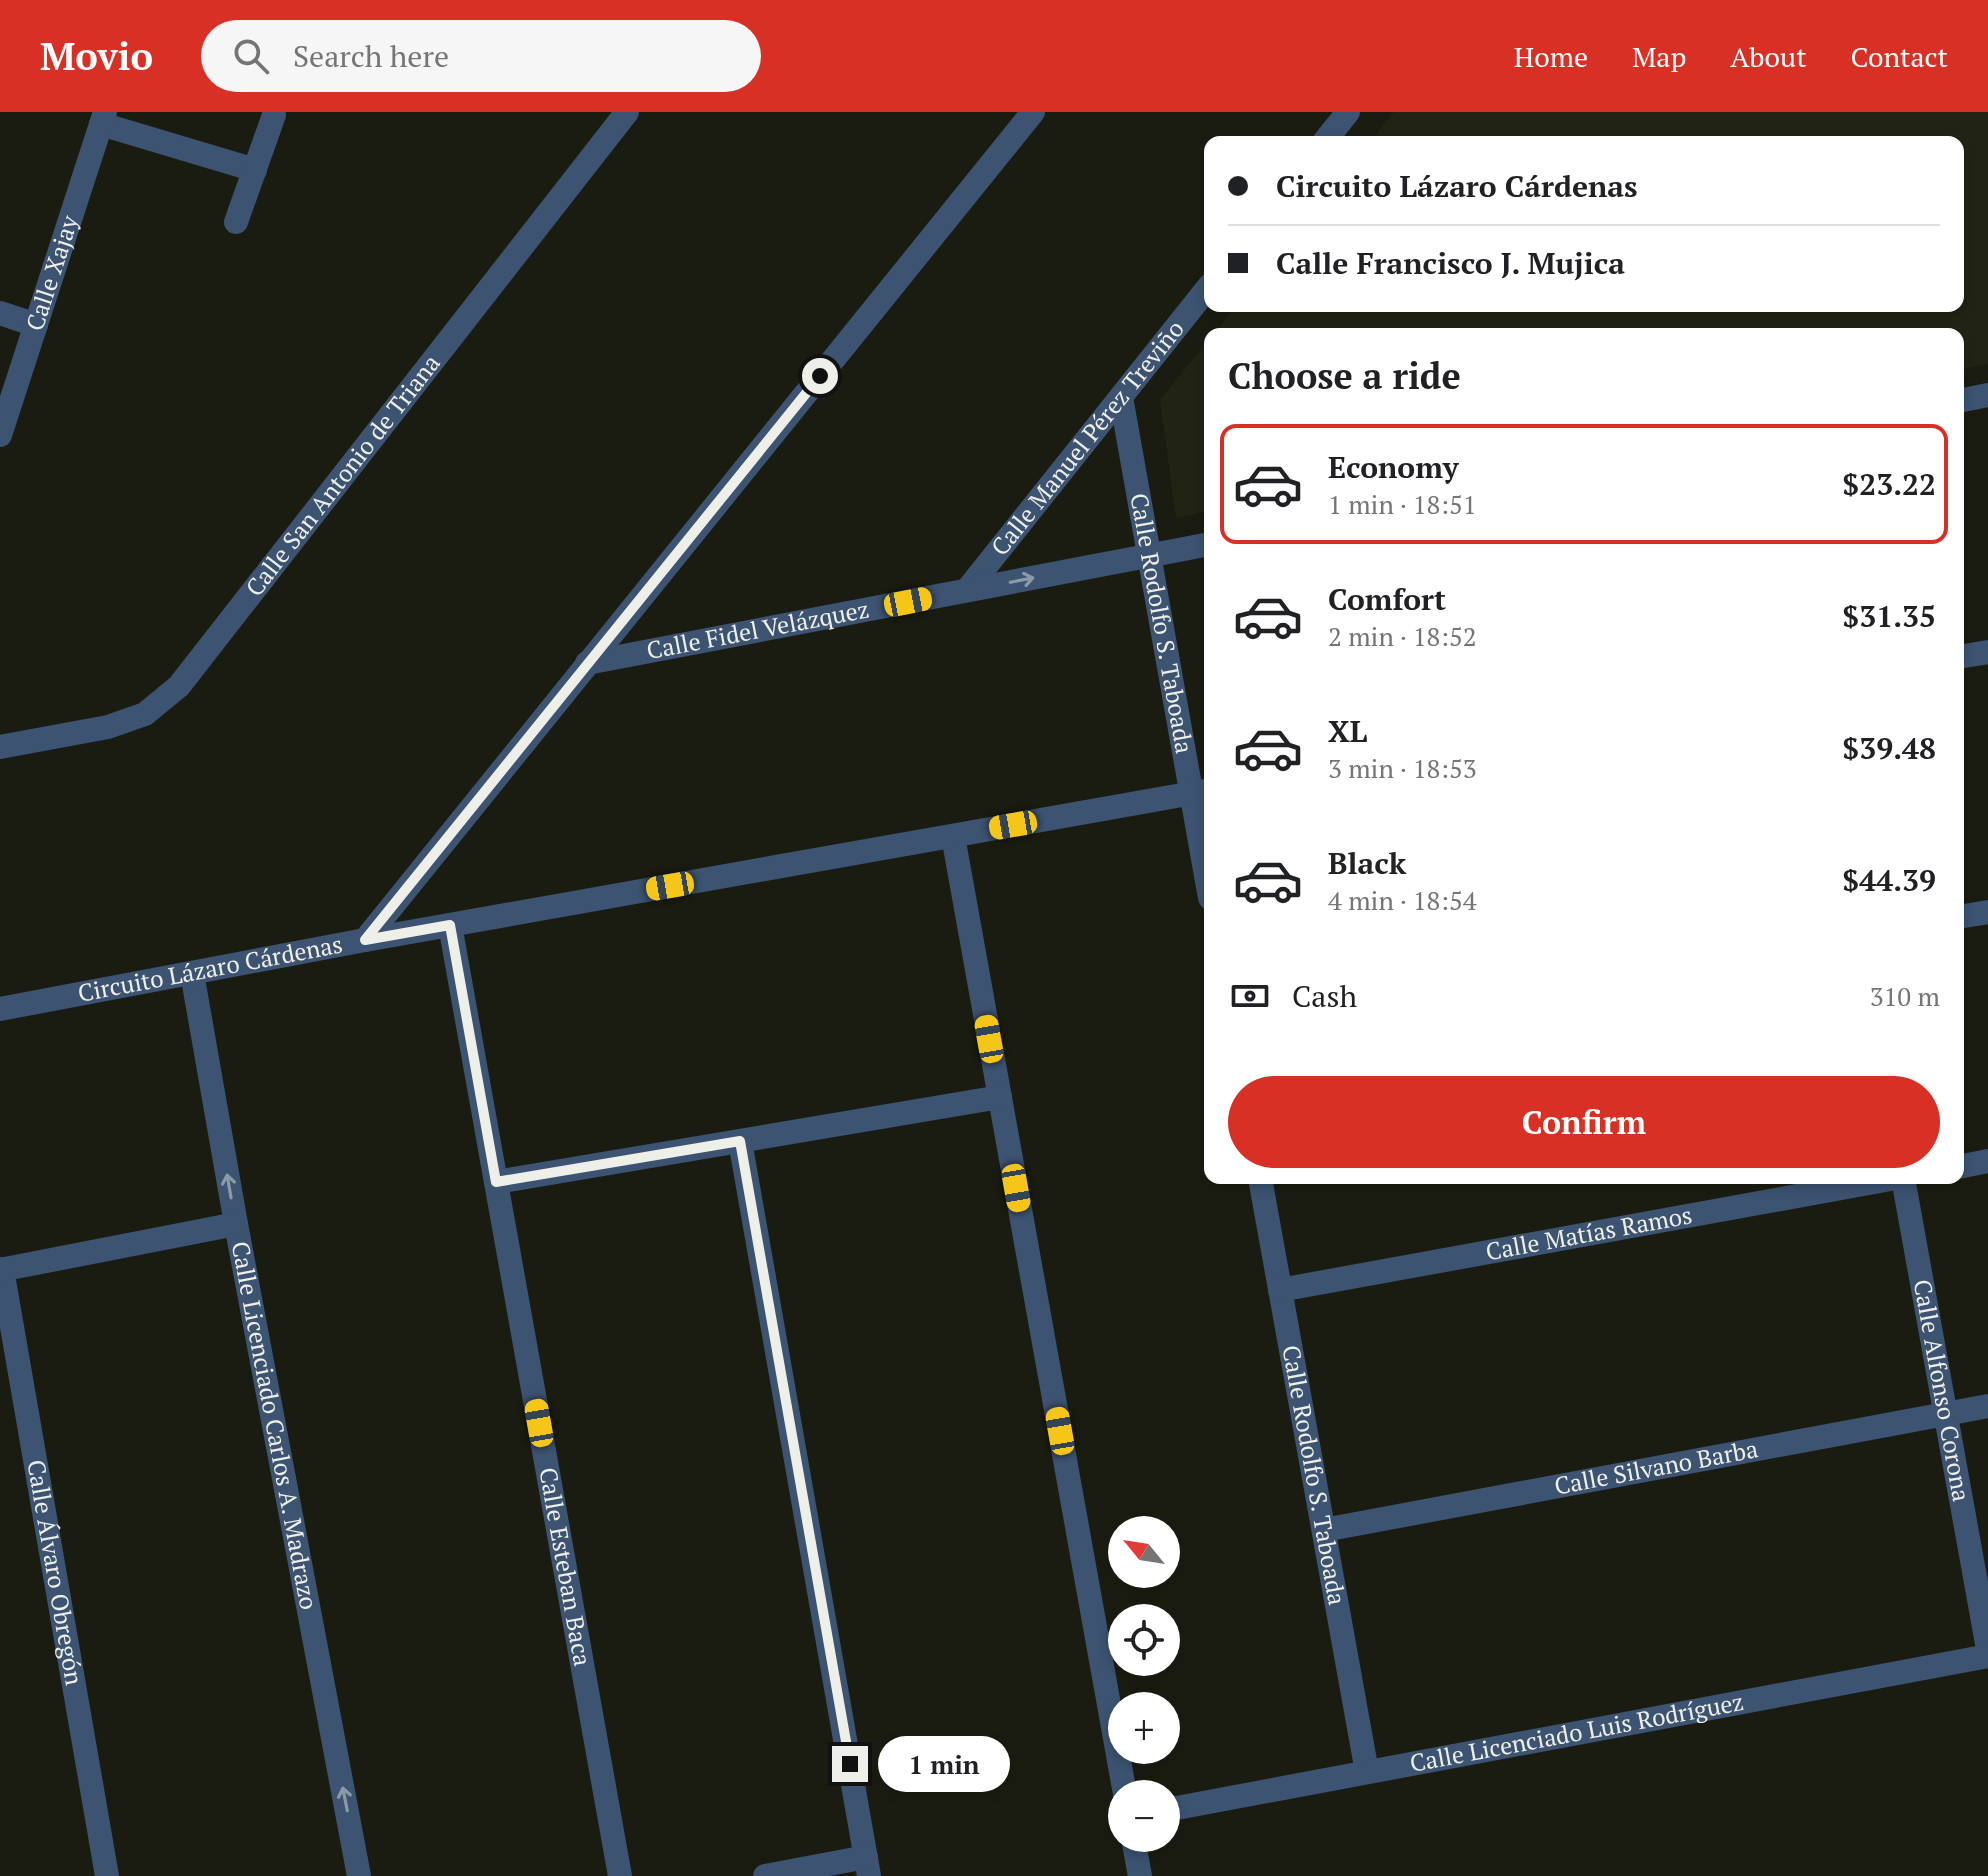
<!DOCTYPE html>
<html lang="en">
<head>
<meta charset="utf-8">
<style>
	body { margin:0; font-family:"PT Serif",serif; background:#f6f6f6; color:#202124; height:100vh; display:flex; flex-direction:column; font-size:30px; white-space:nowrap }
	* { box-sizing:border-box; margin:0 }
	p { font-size:26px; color:#757577 }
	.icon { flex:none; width:44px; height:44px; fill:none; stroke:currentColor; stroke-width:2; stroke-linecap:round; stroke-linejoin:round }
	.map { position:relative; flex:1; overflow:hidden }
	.panel { position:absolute; left:1204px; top:216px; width:760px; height:856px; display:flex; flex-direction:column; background:#fff; border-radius:16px; box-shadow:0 4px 12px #0003 }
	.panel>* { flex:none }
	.top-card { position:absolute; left:1204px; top:24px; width:760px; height:176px; border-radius:16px; box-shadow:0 4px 12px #0003; display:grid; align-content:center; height:176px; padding:0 24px; background:#fff }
	.needle { width:52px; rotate:300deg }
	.fabs { position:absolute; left:1108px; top:1404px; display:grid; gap:16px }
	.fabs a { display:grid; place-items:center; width:72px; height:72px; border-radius:50%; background:#fff; box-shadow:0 4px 12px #0003; font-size:40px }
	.end { position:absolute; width:36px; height:36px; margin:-18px; border:10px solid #eeefe8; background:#111; box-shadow:0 0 0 4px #111 }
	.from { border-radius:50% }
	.bubble { position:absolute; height:56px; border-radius:28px; background:#fff; box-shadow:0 4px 12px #0003; font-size:26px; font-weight:600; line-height:56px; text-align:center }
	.car { position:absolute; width:24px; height:48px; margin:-24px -12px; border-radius:10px; box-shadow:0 0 6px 2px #0007; background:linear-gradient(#f5c518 24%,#345 0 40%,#f5c518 0 76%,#345 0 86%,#f5c518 0) }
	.top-card b { display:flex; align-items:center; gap:28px; height:76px; font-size:30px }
	.top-card b+b { border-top:2px solid #e0e0e0 }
	.top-card i { width:20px; height:20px; background:#202124 }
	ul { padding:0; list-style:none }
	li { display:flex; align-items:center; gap:24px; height:120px; margin:0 16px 12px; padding:0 8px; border:4px solid transparent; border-radius:16px }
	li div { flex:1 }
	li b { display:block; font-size:30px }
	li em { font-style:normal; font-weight:600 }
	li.selected { border-color:#d93025 }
	li>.icon { width:72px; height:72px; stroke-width:1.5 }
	h2 { padding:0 24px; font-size:36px; line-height:96px }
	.pay { display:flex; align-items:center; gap:20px; height:88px; padding:0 24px; font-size:30px }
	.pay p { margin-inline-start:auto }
	.primary-button { display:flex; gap:16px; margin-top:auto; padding:16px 24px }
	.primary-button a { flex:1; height:92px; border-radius:48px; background:#d93025; color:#fff; font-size:32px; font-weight:600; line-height:92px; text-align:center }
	header { display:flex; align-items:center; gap:48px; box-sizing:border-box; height:112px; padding:0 40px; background:#d93025; color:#fff }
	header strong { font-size:38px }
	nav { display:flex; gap:44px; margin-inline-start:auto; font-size:28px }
	.search { width:560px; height:72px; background:#f6f6f6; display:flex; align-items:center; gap:20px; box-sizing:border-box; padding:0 28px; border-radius:44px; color:#757577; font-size:30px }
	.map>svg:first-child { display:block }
	.built { fill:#212413 }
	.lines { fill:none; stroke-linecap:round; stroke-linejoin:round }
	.minor { stroke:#3c5371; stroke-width:24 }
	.oneway { stroke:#8c99a7 }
	.route { stroke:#eeefe8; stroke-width:10 }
	.labels { text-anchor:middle; stroke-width:8; stroke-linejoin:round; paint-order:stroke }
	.street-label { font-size:24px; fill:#eeefe8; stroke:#060603 }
</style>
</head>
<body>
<header>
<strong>Movio</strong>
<div class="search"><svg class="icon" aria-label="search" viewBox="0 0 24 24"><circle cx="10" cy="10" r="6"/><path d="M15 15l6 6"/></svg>Search here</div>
<nav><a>Home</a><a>Map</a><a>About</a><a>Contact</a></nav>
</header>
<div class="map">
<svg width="1988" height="1764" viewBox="0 0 1988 1764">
	<rect width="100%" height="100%" fill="#1b1c11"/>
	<g class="built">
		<path d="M 1394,0 L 1988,0 L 1988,252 L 1958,258 L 1958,222 L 1214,222 L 1236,194 L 1958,194 L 1958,30 L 1370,30 Z"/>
		<path d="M 1210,226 L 1210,399 L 1176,406 L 1160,288 Z"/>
	</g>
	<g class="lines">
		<g class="minor">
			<path d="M 101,12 L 255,58"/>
			<path d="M 1324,30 L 1348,0"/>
			<path d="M 236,110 L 274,3"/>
			<path d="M 0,201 L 36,213"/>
			<path id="s1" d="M 1121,285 L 1210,786"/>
			<path d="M 1958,289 L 1988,283"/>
			<path id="s2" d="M 0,323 L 105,0"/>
			<path id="s3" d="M 967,478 L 1210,173"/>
			<path d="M 1958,545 L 1988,540"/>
			<path id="s4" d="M 587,551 L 1210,432"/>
			<path id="s5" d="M 0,635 L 108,615 L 145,602 L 179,574 L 627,0"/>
			<path d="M 953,724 L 1125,1682"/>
			<path d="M 1958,805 L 1988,800"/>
			<path id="s6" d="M 450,813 L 620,1764"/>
			<path d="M 365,828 L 1033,0"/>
			<path id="s7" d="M 192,861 L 236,1112 L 359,1764"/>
			<path id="s8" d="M 0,897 L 365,828 L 1210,678"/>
			<path d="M 740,1029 L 869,1764"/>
			<path d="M 1958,1055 L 1988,1049"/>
			<path id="s9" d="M 1260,1066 L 1367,1660"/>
			<path id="s10" d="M 1903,1066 L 1988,1537"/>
			<path d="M 496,1070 L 1000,985"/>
			<path id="s11" d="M 2,1157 L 107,1764"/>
			<path d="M 0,1158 L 236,1112"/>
			<path id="s12" d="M 1280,1178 L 1896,1066"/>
			<path id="s13" d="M 1324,1418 L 1988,1294"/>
			<path id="s14" d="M 1166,1698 L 1988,1544"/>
			<path d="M 1133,1726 L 1140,1764"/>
			<path d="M 765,1764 L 866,1745"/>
		</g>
	</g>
	<defs><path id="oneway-shaft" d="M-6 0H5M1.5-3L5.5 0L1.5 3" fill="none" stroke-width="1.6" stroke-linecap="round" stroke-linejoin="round" transform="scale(2)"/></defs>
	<g class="oneway">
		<use href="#oneway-shaft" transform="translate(1022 468) rotate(-11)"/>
		<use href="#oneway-shaft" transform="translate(229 1074) rotate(-100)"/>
		<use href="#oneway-shaft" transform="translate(345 1687) rotate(-101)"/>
	</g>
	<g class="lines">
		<path class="route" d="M 820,264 L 365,828 L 450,813 L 496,1070 L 740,1029 L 850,1652"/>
	</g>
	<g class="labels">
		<g class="street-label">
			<text dy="8" stroke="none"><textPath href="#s2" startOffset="170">Calle Xajay</textPath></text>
			<text dy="8" stroke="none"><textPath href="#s3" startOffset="194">Calle Manuel Pérez Treviño</textPath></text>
			<text dy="8" stroke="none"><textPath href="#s5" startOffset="460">Calle San Antonio de Triana</textPath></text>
			<text dy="8" stroke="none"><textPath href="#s1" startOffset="230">Calle Rodolfo S. Taboada</textPath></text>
			<text dy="8" stroke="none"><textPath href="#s4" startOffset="174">Calle Fidel Velázquez</textPath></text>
			<text dy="8" stroke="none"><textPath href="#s8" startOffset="214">Circuito Lázaro Cárdenas</textPath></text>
			<text dy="8" stroke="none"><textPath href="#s12" startOffset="314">Calle Matías Ramos</textPath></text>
			<text dy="8" stroke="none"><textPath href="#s10" startOffset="216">Calle Alfonso Corona</textPath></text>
			<text dy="8" stroke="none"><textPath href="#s7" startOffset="460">Calle Licenciado Carlos A. Madrazo</textPath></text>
			<text dy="8" stroke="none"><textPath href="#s13" startOffset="338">Calle Silvano Barba</textPath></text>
			<text dy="8" stroke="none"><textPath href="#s9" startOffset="302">Calle Rodolfo S. Taboada</textPath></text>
			<text dy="8" stroke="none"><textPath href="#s6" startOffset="652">Calle Esteban Baca</textPath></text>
			<text dy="8" stroke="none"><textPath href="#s11" startOffset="308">Calle Álvaro Obregón</textPath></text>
			<text dy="8" stroke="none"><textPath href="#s14" startOffset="418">Calle Licenciado Luis Rodríguez</textPath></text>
		</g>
	</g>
</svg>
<div class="fabs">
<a><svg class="needle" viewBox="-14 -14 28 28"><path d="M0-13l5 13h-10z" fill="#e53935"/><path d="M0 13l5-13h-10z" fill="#757577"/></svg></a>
<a><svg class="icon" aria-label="locate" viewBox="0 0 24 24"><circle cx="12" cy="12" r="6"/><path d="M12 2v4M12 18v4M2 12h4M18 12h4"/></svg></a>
<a>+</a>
<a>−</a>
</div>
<i class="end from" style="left:820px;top:264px"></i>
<i class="end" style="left:850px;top:1652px"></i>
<div class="bubble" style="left:878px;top:1624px;width:132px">1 min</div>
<i class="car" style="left:908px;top:490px;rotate:79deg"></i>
<i class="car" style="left:1013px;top:713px;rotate:260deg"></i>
<i class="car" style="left:670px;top:774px;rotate:260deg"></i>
<i class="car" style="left:989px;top:927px;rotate:350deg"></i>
<i class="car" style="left:1016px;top:1076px;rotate:170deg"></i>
<i class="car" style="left:539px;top:1311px;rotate:350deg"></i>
<i class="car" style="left:1060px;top:1319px;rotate:350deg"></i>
<div class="top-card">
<b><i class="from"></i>Circuito Lázaro Cárdenas</b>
<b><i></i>Calle Francisco J. Mujica</b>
</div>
<section class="panel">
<h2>Choose a ride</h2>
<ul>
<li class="selected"><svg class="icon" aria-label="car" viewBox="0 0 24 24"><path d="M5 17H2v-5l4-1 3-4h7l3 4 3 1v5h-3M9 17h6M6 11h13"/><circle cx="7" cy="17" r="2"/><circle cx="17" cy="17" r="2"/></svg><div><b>Economy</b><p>1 min · 18:51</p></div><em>$23.22</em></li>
<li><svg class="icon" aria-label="car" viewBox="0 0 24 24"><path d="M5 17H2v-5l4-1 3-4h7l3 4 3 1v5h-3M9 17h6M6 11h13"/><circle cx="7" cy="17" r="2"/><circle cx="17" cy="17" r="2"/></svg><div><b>Comfort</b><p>2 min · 18:52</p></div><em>$31.35</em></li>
<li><svg class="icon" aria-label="car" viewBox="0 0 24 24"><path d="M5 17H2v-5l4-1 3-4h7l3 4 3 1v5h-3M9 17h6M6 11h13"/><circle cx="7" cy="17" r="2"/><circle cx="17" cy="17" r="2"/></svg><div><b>XL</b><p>3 min · 18:53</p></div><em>$39.48</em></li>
<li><svg class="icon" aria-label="car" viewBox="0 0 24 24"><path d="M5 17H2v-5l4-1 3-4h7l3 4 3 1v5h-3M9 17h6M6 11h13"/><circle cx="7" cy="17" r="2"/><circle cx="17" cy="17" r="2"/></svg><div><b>Black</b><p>4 min · 18:54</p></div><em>$44.39</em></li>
</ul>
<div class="pay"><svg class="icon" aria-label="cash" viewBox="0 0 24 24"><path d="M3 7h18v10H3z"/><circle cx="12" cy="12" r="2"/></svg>Cash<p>310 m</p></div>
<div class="primary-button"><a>Confirm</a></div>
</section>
</div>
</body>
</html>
